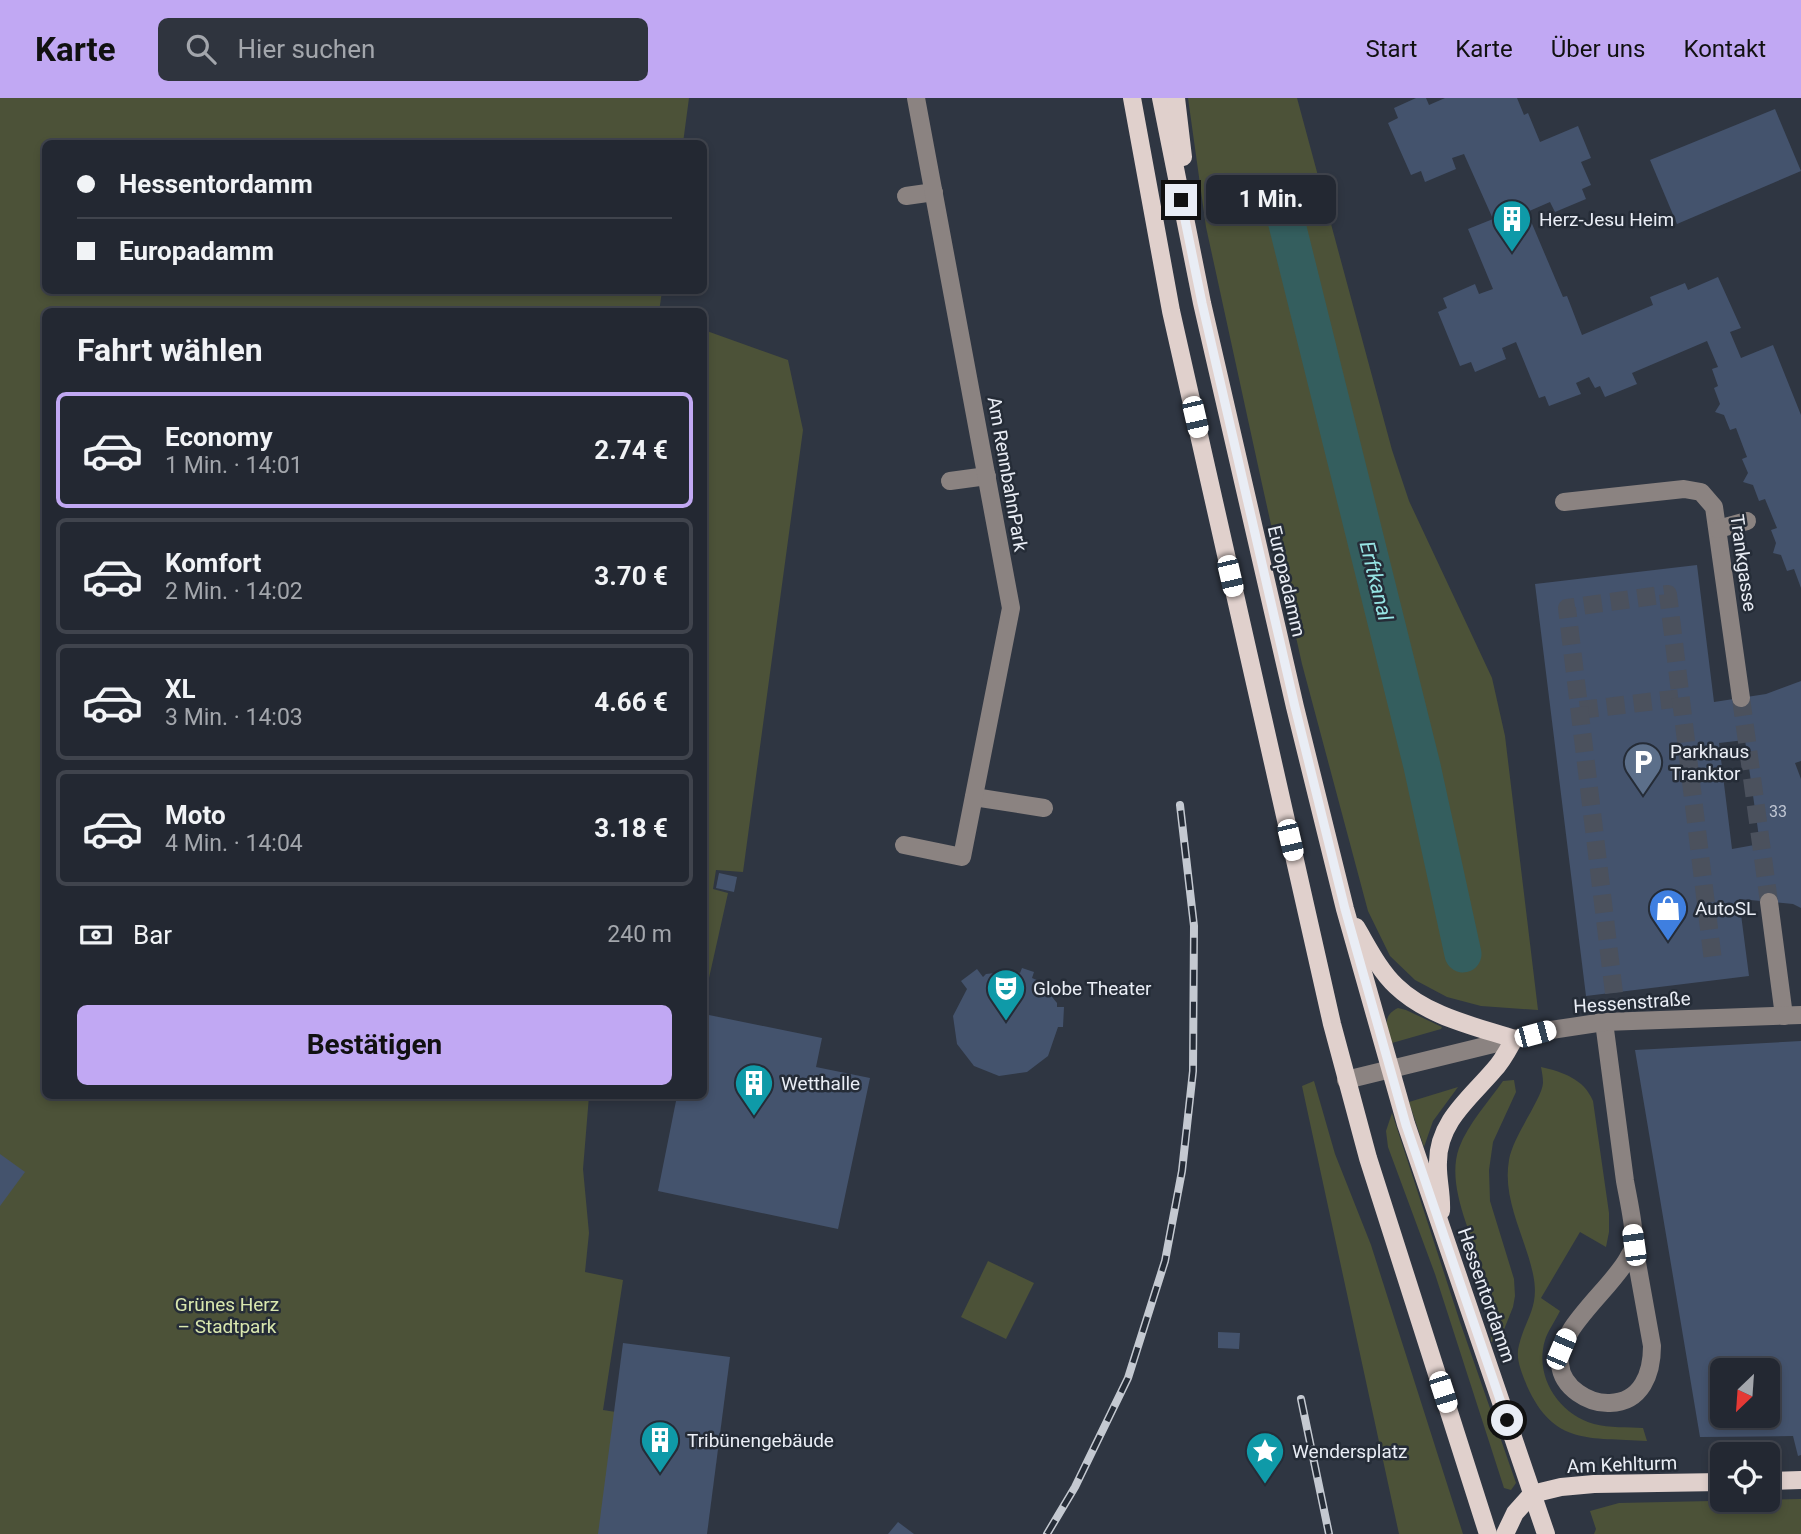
<!DOCTYPE html>
<html lang="de">
<head>
<meta charset="utf-8">
<style>
	body { margin:0; font-family:Roboto,sans-serif; background:#2f343e; color:#f1f3f6; height:100vh; display:flex; flex-direction:column; font-size:26px; white-space:nowrap }
	* { box-sizing:border-box; margin:0 }
	p { font-size:23px; color:#a3a6ac }
	.icon { flex:none; width:38px; height:38px; fill:none; stroke:currentColor; stroke-width:2; stroke-linecap:round; stroke-linejoin:round }
	.map { position:relative; flex:1; overflow:hidden }
	.side { position:absolute; left:42px; top:210px; width:665px; height:791px; display:flex; flex-direction:column; background:#232832; border-radius:10px; box-shadow:0 4px 10px #0003,0 0 0 2px #40444d }
	.side>* { flex:none }
	.top-card { position:absolute; left:42px; top:42px; width:665px; height:154px; border-radius:10px; box-shadow:0 4px 10px #0003,0 0 0 2px #40444d; display:grid; align-content:center; height:154px; padding:0 35px; background:#232832 }
	.needle { width:46px; rotate:205deg }
	.buttons { position:absolute; left:1710px; top:1260px; display:grid; gap:14px }
	.buttons a { display:grid; place-items:center; width:70px; height:70px; border-radius:10px; background:#232832; box-shadow:0 4px 10px #0003,0 0 0 2px #40444d; font-size:35px }
	.end { position:absolute; width:32px; height:32px; margin:-16px; border:9px solid #e9edf5; background:#111; box-shadow:0 0 0 4px #111 }
	.from { border-radius:50% }
	.bubble { position:absolute; height:49px; border-radius:10px; background:#232832; box-shadow:0 4px 10px #0003,0 0 0 2px #40444d; font-size:23px; font-weight:700; line-height:49px; text-align:center }
	.car { position:absolute; width:21px; height:42px; margin:-21px -10px; border-radius:9px; box-shadow:0 0 5px 2px #0007; background:linear-gradient(#fff 24%,#345 0 40%,#fff 0 76%,#345 0 86%,#fff 0) }
	.top-card b { display:flex; align-items:center; gap:24px; height:66px; font-size:26px }
	.top-card b+b { border-top:2px solid #40444d }
	.top-card i { width:18px; height:18px; background:#f1f3f6 }
	ul { padding:0; list-style:none }
	li { display:flex; align-items:center; gap:21px; height:116px; margin:0 14px 10px; padding:0 21px; border:4px solid #40444d; border-radius:10px }
	li div { flex:1 }
	li b { display:block; font-size:26px }
	li em { font-style:normal; font-weight:700 }
	li.on { border-color:#c1a8f3 }
	li>.icon { width:63px; height:63px; stroke-width:1.5 }
	h2 { padding:0 35px; font-size:32px; line-height:84px }
	.pay { display:flex; align-items:center; gap:18px; height:77px; padding:0 35px; font-size:26px }
	.pay p { margin-inline-start:auto }
	.cta { display:flex; gap:14px; margin-top:auto; padding:14px 35px }
	.cta a { flex:1; height:80px; border-radius:10px; background:#c1a8f3; color:#111; font-size:28px; font-weight:700; line-height:80px; text-align:center }
	header { display:flex; align-items:center; gap:42px; box-sizing:border-box; height:98px; padding:0 35px; background:#c1a8f3; color:#111 }
	header strong { font-size:33px }
	nav { display:flex; gap:38px; margin-inline-start:auto; font-size:24px }
	.search { width:490px; height:63px; background:#2f343e; display:flex; align-items:center; gap:18px; box-sizing:border-box; padding:0 24px; border-radius:10px; color:#a3a6ac; font-size:26px }
	.map>svg:first-child { display:block }
	.green { fill:#4c5238; fill-rule:evenodd }
	.lines { fill:none; stroke-linecap:round; stroke-linejoin:round }
	.canal { stroke:#345e5e; stroke-width:37 }
	.building { fill:#44536d; fill-rule:evenodd }
	.minor-tunnel { stroke:#4b515d; stroke-width:18; stroke-dasharray:18 9; stroke-linecap:butt }
	.minor { stroke:#8b8381; stroke-width:18 }
	.major { stroke:#e0d0cc; stroke-width:18 }
	.rail-casing { stroke:#c4c9d1; stroke-width:8 }
	.rail { stroke:#252c37; stroke-width:5; stroke-dasharray:16; stroke-linecap:butt }
	.route { stroke:#e9edf5; stroke-width:9 }
	.labels { text-anchor:middle; stroke-width:5; stroke-linejoin:round; paint-order:stroke }
	.number-label { font-size:16px; fill:#c0c6d3 }
	.poi-label { font-size:19px; fill:#e9edf5; stroke:#252c37; text-anchor:start }
	.street-label { font-size:19px; fill:#e9edf5; stroke:#252c37 }
	.park-label { font-size:19px; fill:#d9e7ae; stroke:#252c37 }
	.water-label { font-size:21px; font-style:italic; fill:#97e5e5; stroke:#252c37 }
</style>
</head>
<body>
<header>
<strong>Karte</strong>
<div class="search"><svg class="icon" aria-label="search" viewBox="0 0 24 24"><circle cx="10" cy="10" r="6"/><path d="M15 15l6 6"/></svg>Hier suchen</div>
<nav><a>Start</a><a>Karte</a><a>Über uns</a><a>Kontakt</a></nav>
</header>
<div class="map">
<svg width="1801" height="1436" viewBox="0 0 1801 1436">
	<rect width="100%" height="100%" fill="#2f3642"/>
	<g class="green">
		<path d="M 0,0 L 689,0 L 683,45 L 46,46 L 46,192 L 662,193 L 659,214 L 46,214 L 46,998 L 589,998 L 583,1071 L 589,1135 L 585,1174 L 623,1182 L 603,1312 L 629,1316 L 613,1436 L 0,1436 Z"/>
		<path d="M 1188,0 L 1297,0 L 1392,352 L 1409,403 L 1492,580 L 1505,638 L 1538,912 L 1481,908 L 1447,899 L 1415,882 L 1390,858 L 1368,813 L 1302,566 L 1262,386 L 1206,129 ZM 1292,106 L 1433,663 L 1472,856 L 1452,858 L 1413,670 L 1269,112 Z"/>
		<path d="M 704,232 L 788,262 L 803,332 L 743,774 L 716,772 L 713,791 L 728,795 L 709,880 L 704,879 Z"/>
		<path d="M 1398,910 L 1406,912 L 1442,929 L 1441,931 L 1392,945 C 1387,931 1381,918 1398,910 Z"/>
		<path d="M 1541,969 C 1563,974 1584,981 1593,1003 L 1609,1115 L 1609,1134 L 1606,1149 L 1580,1134 L 1541,1200 L 1560,1213 C 1555,1223 1548,1233 1545,1242 C 1534,1279 1559,1316 1594,1326 C 1609,1330 1628,1329 1643,1330 L 1647,1343 C 1589,1339 1554,1348 1527,1288 C 1522,1275 1515,1261 1519,1247 C 1526,1219 1540,1209 1533,1176 C 1525,1138 1502,1102 1509,1062 C 1513,1038 1542,1001 1543,985 C 1543,980 1542,974 1541,969 Z"/>
		<path d="M 1514,982 L 1516,994 L 1493,1044 L 1489,1072 L 1490,1103 L 1514,1181 L 1515,1198 L 1513,1209 L 1501,1239 L 1491,1244 C 1490,1226 1491,1207 1488,1190 C 1479,1149 1444,1092 1459,1050 C 1468,1026 1489,1003 1503,983 Z"/>
		<path d="M 1314,983 L 1335,1056 L 1371,1147 L 1463,1436 L 1399,1436 L 1302,988 Z"/>
		<path d="M 1458,989 L 1433,1023 L 1424,1049 L 1409,1004 Z"/>
		<path d="M 1392,1015 L 1460,1224 L 1516,1385 L 1511,1392 L 1504,1390 L 1435,1176 L 1388,1049 L 1386,1033 Z"/>
		<path d="M 988,1163 L 1034,1185 L 1006,1241 L 961,1219 Z"/>
		<path d="M 1801,1401 L 1801,1436 L 1594,1436 L 1596,1431 L 1590,1413 L 1619,1405 Z"/>
	</g>
	<g class="lines">
		<path class="canal" d="M 1283,110 L 1422,668 L 1463,856"/>
	</g>
	<g class="building">
		<path d="M 1416,0 L 1426,0 L 1429,7 L 1445,0 L 1517,0 L 1524,17 L 1528,15 L 1540,44 L 1578,28 L 1591,60 L 1581,64 L 1591,87 L 1582,91 L 1586,101 L 1555,114 L 1550,104 L 1527,114 L 1563,199 L 1567,198 L 1582,237 L 1653,207 L 1650,199 L 1685,185 L 1688,192 L 1718,179 L 1741,230 L 1730,234 L 1741,260 L 1773,247 L 1801,317 L 1801,490 L 1794,471 L 1787,473 L 1781,457 L 1773,455 L 1776,445 L 1771,432 L 1777,430 L 1765,401 L 1759,403 L 1753,387 L 1743,384 L 1748,375 L 1742,361 L 1747,359 L 1736,330 L 1730,332 L 1724,317 L 1715,314 L 1720,306 L 1714,290 L 1718,288 L 1712,271 L 1718,269 L 1707,243 L 1632,275 L 1637,286 L 1605,299 L 1600,288 L 1595,290 L 1589,279 L 1576,285 L 1581,296 L 1549,308 L 1545,298 L 1539,300 L 1516,244 L 1502,250 L 1506,261 L 1475,274 L 1471,264 L 1460,268 L 1438,214 L 1447,210 L 1443,200 L 1475,186 L 1479,196 L 1493,191 L 1468,131 L 1493,121 L 1464,56 L 1452,60 L 1456,71 L 1425,84 L 1421,73 L 1411,77 L 1388,25 L 1398,20 L 1394,10 Z"/>
		<path d="M 1775,11 L 1801,73 L 1677,126 L 1650,62 Z"/>
		<path d="M 1697,467 L 1714,604 L 1766,596 L 1801,583 L 1801,663 L 1795,665 L 1801,681 L 1801,810 L 1793,806 L 1739,801 L 1749,878 L 1586,898 L 1535,486 ZM 1745,642 L 1760,746 L 1732,751 L 1719,645 Z"/>
		<path d="M 719,775 L 737,779 L 734,794 L 716,790 Z"/>
		<path d="M 1022,870 L 1034,874 L 1032,880 L 1039,883 L 1057,905 L 1057,909 L 1064,909 L 1063,929 L 1058,929 L 1048,958 L 1027,974 L 999,978 L 974,968 L 957,946 L 953,918 L 967,891 L 961,883 L 977,871 L 983,879 L 986,876 L 1013,873 L 1020,875 Z"/>
		<path d="M 704,916 L 822,940 L 816,969 L 870,980 L 838,1131 L 658,1093 L 677,998 L 704,998 Z"/>
		<path d="M 1801,943 L 1801,1357 L 1798,1358 L 1793,1338 L 1700,1339 L 1635,952 ZM 1722,1272 L 1768,1272 L 1768,1318 L 1722,1318 Z"/>
		<path d="M 0,1056 L 25,1074 L 0,1108 Z"/>
		<path d="M 1218,1234 L 1240,1235 L 1239,1251 L 1218,1250 Z"/>
		<path d="M 623,1245 L 730,1259 L 707,1436 L 598,1436 Z"/>
		<path d="M 898,1424 L 914,1436 L 888,1436 Z"/>
	</g>
	<g class="lines">
		<g class="minor-tunnel">
			<path d="M 1741,600 L 1769,804"/>
			<path d="M 1580,612 L 1681,600"/>
			<path d="M 1614,895 L 1567,510 L 1668,496 L 1713,863"/>
		</g>
		<g class="minor">
			<path d="M 906,98 L 934,94"/>
			<path d="M 950,383 L 987,378"/>
			<path d="M 1564,404 L 1684,391 L 1701,394 L 1714,409 L 1741,600"/>
			<path d="M 1718,431 L 1747,423"/>
			<path d="M 974,699 L 1044,710"/>
			<path d="M 904,747 L 962,759 L 1011,510 L 916,0"/>
			<path d="M 1769,804 L 1784,918"/>
			<path d="M 1604,924 C 1611,977 1618,1030 1625,1083 C 1628,1100 1635,1130 1634,1146 C 1634,1151 1630,1156 1628,1160 C 1612,1190 1556,1232 1560,1266 C 1562,1290 1589,1306 1610,1305 C 1642,1304 1652,1275 1652,1248 L 1634,1148"/>
			<path d="M 1346,982 L 1551,932 L 1604,924 L 1801,917"/>
		</g>
		<g class="major">
			<path d="M 1132,0 L 1171,213 L 1332,926 L 1368,1060 L 1488,1436"/>
			<path d="M 1161,0 L 1202,205 L 1295,609 L 1345,811 L 1406,1026 L 1546,1436"/>
			<path d="M 1176,0 L 1183,59"/>
			<path d="M 1356,829 C 1368,849 1379,872 1396,888 C 1427,918 1474,928 1514,941 C 1508,952 1502,964 1493,973 C 1470,1000 1438,1024 1438,1064 C 1437,1080 1442,1095 1441,1113"/>
			<path d="M 1768,1383 L 1801,1382"/>
			<path d="M 1505,1436 L 1515,1415 L 1532,1396 L 1561,1389 L 1594,1386 L 1722,1384"/>
		</g>
		<g class="rail-casing">
			<g id="rail">
				<path d="M 1301,1301 L 1329,1436"/>
				<path d="M 1047,1436 L 1075,1389 L 1128,1280 L 1165,1163 L 1182,1073 L 1193,973 L 1194,828 L 1180,707"/>
			</g>
		</g>
		<use href="#rail" class="rail"/>
	</g>
	<g class="lines">
		<path class="route" d="M 1181,102 L 1202,205 L 1295,609 L 1345,811 L 1406,1027 L 1507,1322"/>
	</g>
	<defs>
		<g id="building-pin" transform="scale(2.0125)"><path d="M0 17L-7.5 6A9.5 9.5 0 1 1 7.5 6Z" fill="#0f9aa8" stroke="#252c37"/><path d="M-4-6H4V6H1V3H-1V6H-4ZM-2.5-4.3h1.7v1.8h-1.7ZM.8-4.3h1.7v1.8H.8ZM-2.5-1h1.7V.8h-1.7ZM.8-1h1.7V.8H.8Z" fill="#fff"/></g>
		<g id="parking-pin" transform="scale(2.0125)"><path d="M0 17L-7.5 6A9.5 9.5 0 1 1 7.5 6Z" fill="#5c6f8a" stroke="#252c37"/><path d="M-3.5-5.5H1a3.5 3.5 0 0 1 0 7H-1V5.5H-3.5ZM-1-3.4V-.6H.8a1.4 1.4 0 0 0 0-2.8Z" fill="#fff"/></g>
		<g id="shop-pin" transform="scale(2.0125)"><path d="M0 17L-7.5 6A9.5 9.5 0 1 1 7.5 6Z" fill="#3f7fe0" stroke="#252c37"/><path d="M-5-2.5h2.3a2.7 3.5 0 0 1 5.4 0H5L5.5 6h-11ZM-1.5-2.5h3a1.5 2.3 0 0 0-3 0Z" fill="#fff"/></g>
		<g id="theatre-pin" transform="scale(2.0125)"><path d="M0 17L-7.5 6A9.5 9.5 0 1 1 7.5 6Z" fill="#0f9aa8" stroke="#252c37"/><path d="M-5-5.5Q0-4 5-5.5V0Q5 5 0 6Q-5 5-5 0ZM-3.3-2.5H-1v1.5H-3.3ZM1-2.5H3.3v1.5H1ZM-2.8 1Q0 5.5 2.8 1Z" fill="#fff"/></g>
		<g id="sight-pin" transform="scale(2.0125)"><path d="M0 17L-7.5 6A9.5 9.5 0 1 1 7.5 6Z" fill="#0f9aa8" stroke="#252c37"/><path d="M0-6L1.8-2.2L6-1.7L2.9 1.2L3.7 5.4L0 3.3L-3.7 5.4L-2.9 1.2L-6-1.7L-1.8-2.2Z" fill="#fff"/></g>
	</defs>
	<g fill-rule="evenodd">
		<use href="#building-pin" x="1512" y="121"/>
		<use href="#parking-pin" x="1643" y="664"/>
		<use href="#shop-pin" x="1668" y="810"/>
		<use href="#theatre-pin" x="1006" y="890"/>
		<use href="#building-pin" x="754" y="985"/>
		<use href="#building-pin" x="660" y="1342"/>
		<use href="#sight-pin" x="1265" y="1353"/>
	</g>
	<g class="labels">
		<g class="number-label">
			<text x="1778" y="719">33</text>
		</g>
		<g class="poi-label">
			<text x="1539" y="128">Herz-Jesu Heim</text>
			<text x="1670" y="660">Parkhaus<tspan x="1670" dy="22">Tranktor</tspan></text>
			<text x="1695" y="817">AutoSL</text>
			<text x="1033" y="897">Globe Theater</text>
			<text x="781" y="992">Wetthalle</text>
			<text x="687" y="1349">Tribünengebäude</text>
			<text x="1292" y="1360">Wendersplatz</text>
		</g>
		<g class="street-label">
			<text transform="translate(1008 376) rotate(80)" y="7">Am RennbahnPark</text>
			<text transform="translate(1744 465) rotate(82)" y="7">Trankgasse</text>
			<text transform="translate(1287 483) rotate(77)" y="7">Europadamm</text>
			<text transform="translate(1632 904) rotate(-4)" y="7">Hessenstraße</text>
			<text transform="translate(1487 1197) rotate(71)" y="7">Hessentordamm</text>
			<text transform="translate(1622 1366) rotate(-2)" y="7">Am Kehlturm</text>
		</g>
		<g class="park-label">
			<text x="227" y="1213">Grünes Herz<tspan x="227" dy="22">– Stadtpark</tspan></text>
		</g>
		<g class="water-label">
			<text transform="translate(1376 483) rotate(76)" y="7">Erftkanal</text>
		</g>
	</g>
</svg>
<div class="buttons">
<a><svg class="needle" viewBox="-14 -14 28 28"><path d="M0-13l5 13h-10z" fill="#e53935"/><path d="M0 13l5-13h-10z" fill="#a3a6ac"/></svg></a>
<a><svg class="icon" aria-label="locate" viewBox="0 0 24 24"><circle cx="12" cy="12" r="6"/><path d="M12 2v4M12 18v4M2 12h4M18 12h4"/></svg></a>
</div>
<i class="end from" style="left:1507px;top:1322px"></i>
<i class="end" style="left:1181px;top:102px"></i>
<div class="bubble" style="left:1206px;top:77px;width:130px">1 Min.</div>
<i class="car" style="left:1195px;top:319px;rotate:167deg"></i>
<i class="car" style="left:1230px;top:478px;rotate:167deg"></i>
<i class="car" style="left:1290px;top:742px;rotate:167deg"></i>
<i class="car" style="left:1535px;top:936px;rotate:75deg"></i>
<i class="car" style="left:1634px;top:1147px;rotate:352deg"></i>
<i class="car" style="left:1561px;top:1251px;rotate:23deg"></i>
<i class="car" style="left:1443px;top:1294px;rotate:162deg"></i>
<div class="top-card">
<b><i class="from"></i>Hessentordamm</b>
<b><i></i>Europadamm</b>
</div>
<section class="side">
<h2>Fahrt wählen</h2>
<ul>
<li class="on"><svg class="icon" aria-label="car" viewBox="0 0 24 24"><path d="M5 17H2v-5l4-1 3-4h7l3 4 3 1v5h-3M9 17h6M6 11h13"/><circle cx="7" cy="17" r="2"/><circle cx="17" cy="17" r="2"/></svg><div><b>Economy</b><p>1 Min. · 14:01</p></div><em>2.74 €</em></li>
<li><svg class="icon" aria-label="car" viewBox="0 0 24 24"><path d="M5 17H2v-5l4-1 3-4h7l3 4 3 1v5h-3M9 17h6M6 11h13"/><circle cx="7" cy="17" r="2"/><circle cx="17" cy="17" r="2"/></svg><div><b>Komfort</b><p>2 Min. · 14:02</p></div><em>3.70 €</em></li>
<li><svg class="icon" aria-label="car" viewBox="0 0 24 24"><path d="M5 17H2v-5l4-1 3-4h7l3 4 3 1v5h-3M9 17h6M6 11h13"/><circle cx="7" cy="17" r="2"/><circle cx="17" cy="17" r="2"/></svg><div><b>XL</b><p>3 Min. · 14:03</p></div><em>4.66 €</em></li>
<li><svg class="icon" aria-label="car" viewBox="0 0 24 24"><path d="M5 17H2v-5l4-1 3-4h7l3 4 3 1v5h-3M9 17h6M6 11h13"/><circle cx="7" cy="17" r="2"/><circle cx="17" cy="17" r="2"/></svg><div><b>Moto</b><p>4 Min. · 14:04</p></div><em>3.18 €</em></li>
</ul>
<div class="pay"><svg class="icon" aria-label="cash" viewBox="0 0 24 24"><path d="M3 7h18v10H3z"/><circle cx="12" cy="12" r="2"/></svg>Bar<p>240 m</p></div>
<div class="cta"><a>Bestätigen</a></div>
</section>
</div>
</body>
</html>
